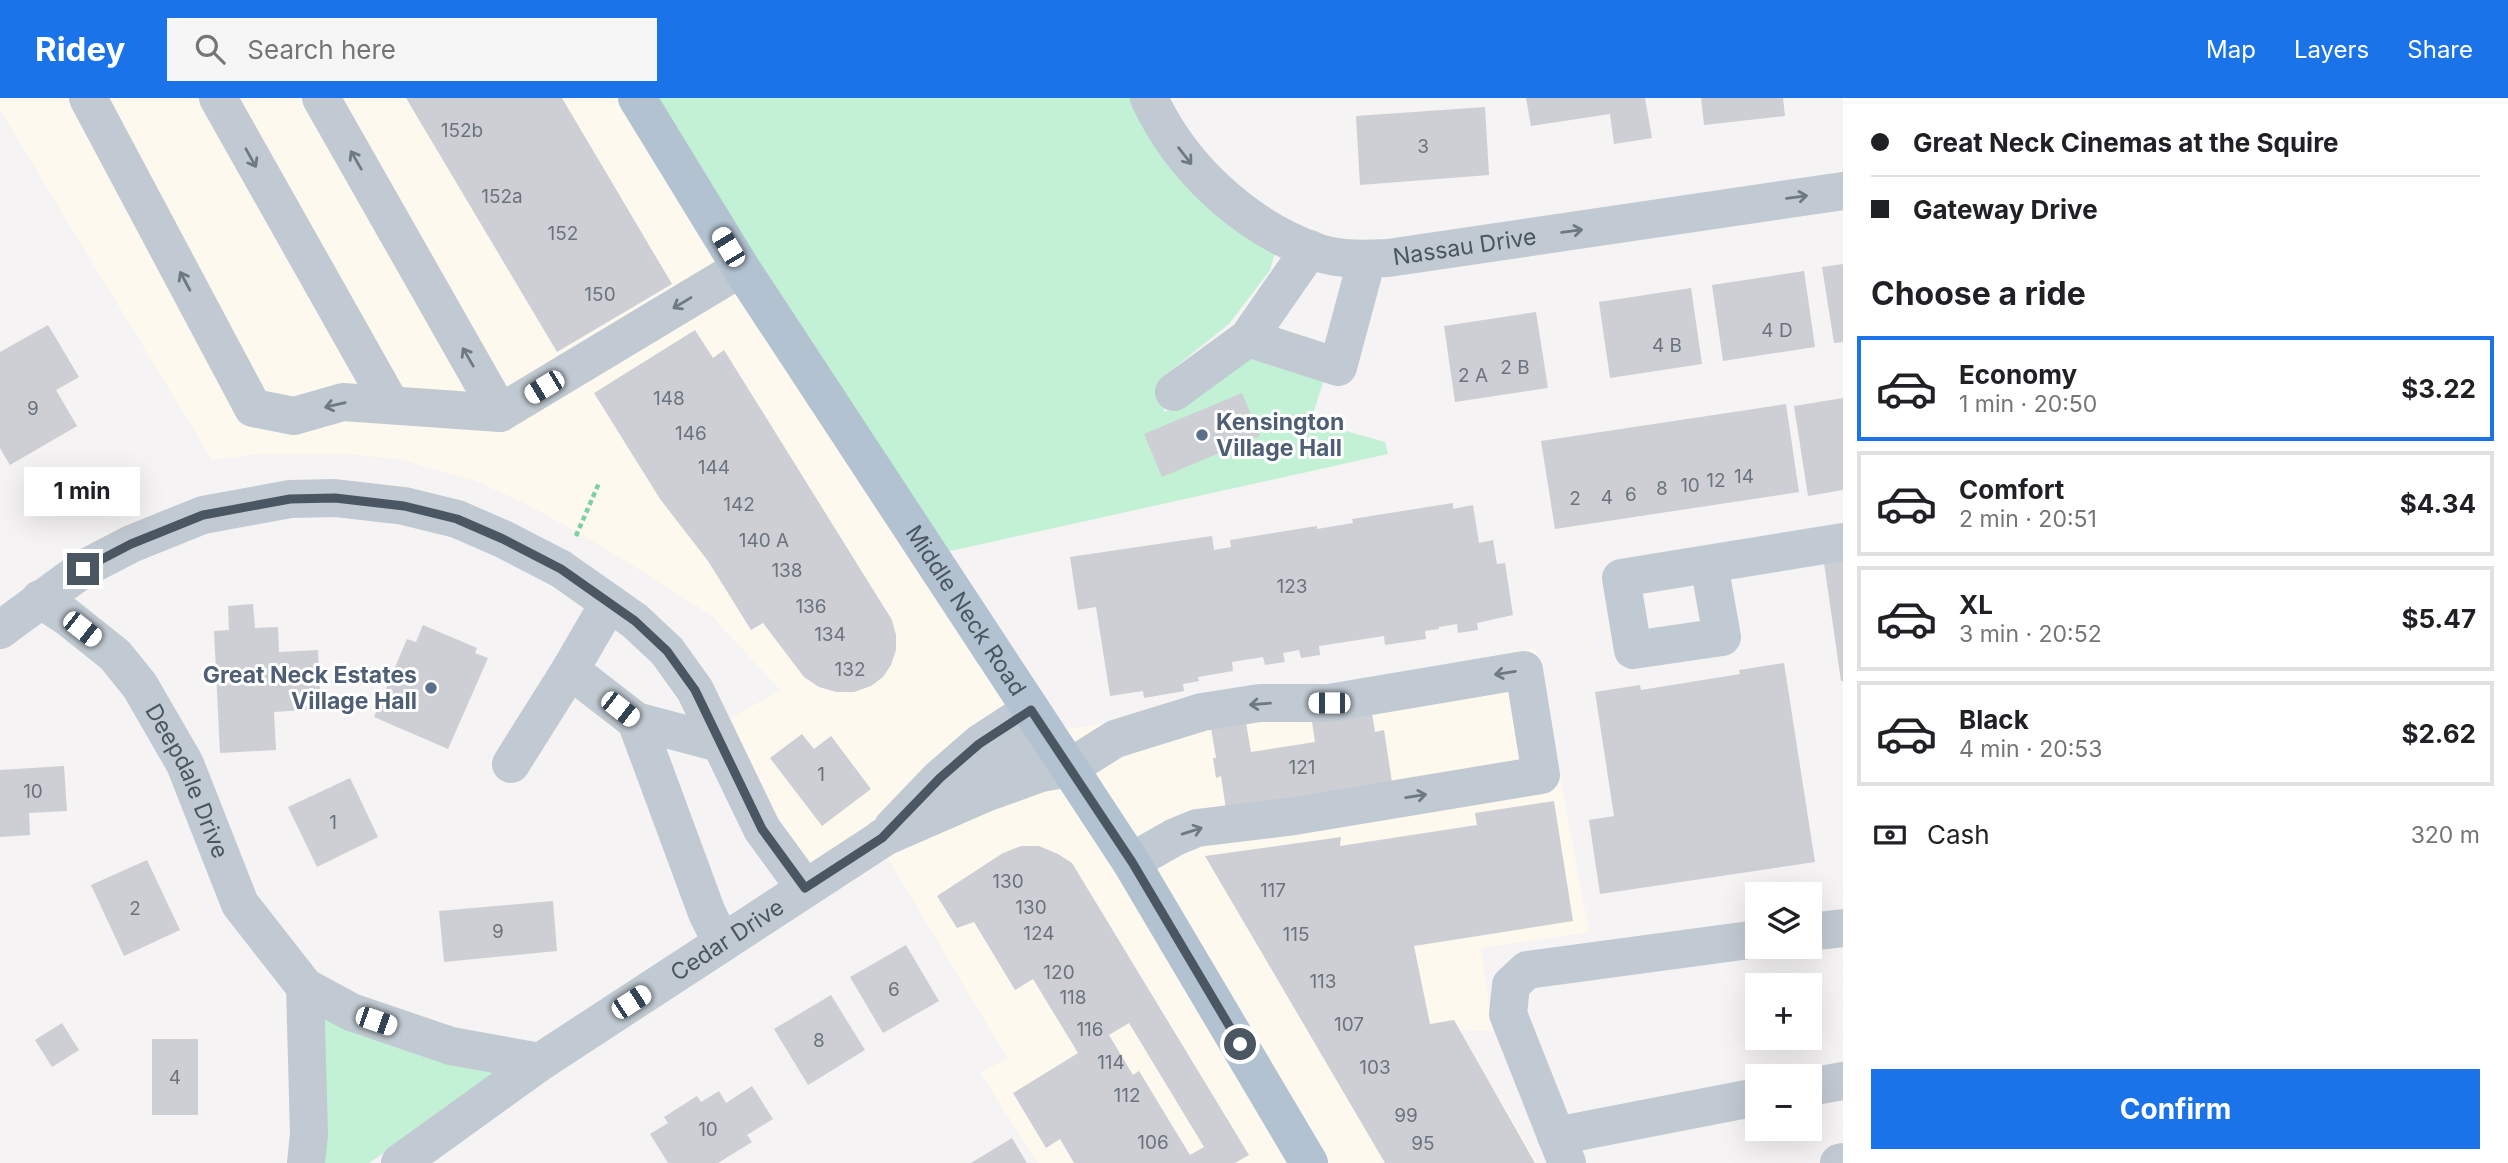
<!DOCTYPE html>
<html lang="en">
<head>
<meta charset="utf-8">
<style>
	body { margin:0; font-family:Inter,sans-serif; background:#f6f6f6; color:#202124; height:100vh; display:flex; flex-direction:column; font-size:26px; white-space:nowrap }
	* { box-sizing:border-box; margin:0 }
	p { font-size:23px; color:#757577 }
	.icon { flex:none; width:38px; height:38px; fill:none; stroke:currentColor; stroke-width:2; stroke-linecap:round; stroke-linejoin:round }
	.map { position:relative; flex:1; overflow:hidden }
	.details { display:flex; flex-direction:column; background:#fff; width:665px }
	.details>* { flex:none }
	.hud { display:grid; align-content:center; height:154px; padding:0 28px; background:#fff }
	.buttons { position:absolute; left:1745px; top:784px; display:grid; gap:14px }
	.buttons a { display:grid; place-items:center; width:77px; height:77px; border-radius:0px; background:#fff; box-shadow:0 7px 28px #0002; font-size:35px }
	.end { position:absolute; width:32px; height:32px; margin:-16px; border:9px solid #4a5661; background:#fff; box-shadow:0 0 0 4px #fff }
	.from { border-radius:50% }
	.bubble { position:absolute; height:49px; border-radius:0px; background:#fff; box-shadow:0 7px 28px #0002; font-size:23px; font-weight:700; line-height:49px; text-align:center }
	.car { position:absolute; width:21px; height:42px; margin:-21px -10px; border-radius:9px; box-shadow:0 0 5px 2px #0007; background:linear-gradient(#fff 24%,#345 0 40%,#fff 0 76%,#345 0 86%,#fff 0) }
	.hud b { display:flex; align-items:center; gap:24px; height:66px; font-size:26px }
	.hud b+b { border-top:2px solid #e0e0e0 }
	.hud i { width:18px; height:18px; background:#202124 }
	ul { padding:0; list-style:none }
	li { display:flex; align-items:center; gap:21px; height:105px; margin:0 14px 10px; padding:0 14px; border:4px solid #e0e0e0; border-radius:0px }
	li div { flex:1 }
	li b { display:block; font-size:26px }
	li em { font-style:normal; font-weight:700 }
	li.active { border-color:#1a73e8 }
	li>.icon { width:63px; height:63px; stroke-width:1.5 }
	h2 { padding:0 28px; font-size:32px; line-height:84px }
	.pay { display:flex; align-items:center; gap:18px; height:77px; padding:0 28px; font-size:26px }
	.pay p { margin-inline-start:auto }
	.cta { display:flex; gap:14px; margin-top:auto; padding:14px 28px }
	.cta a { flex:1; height:80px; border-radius:0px; background:#1a73e8; color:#fff; font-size:28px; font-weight:700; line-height:80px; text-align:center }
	header { display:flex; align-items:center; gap:42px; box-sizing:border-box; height:98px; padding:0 35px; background:#1a73e8; color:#fff }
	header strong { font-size:33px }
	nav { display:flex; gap:38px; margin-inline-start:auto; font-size:24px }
	.search { width:490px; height:63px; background:#f6f6f6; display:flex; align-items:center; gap:18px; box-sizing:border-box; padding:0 24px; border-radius:0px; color:#757577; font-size:26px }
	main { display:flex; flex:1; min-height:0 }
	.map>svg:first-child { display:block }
	.commercial { fill:#fdf9ef }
	.green { fill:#c3f1d5 }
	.building { fill:#cdcfd5; fill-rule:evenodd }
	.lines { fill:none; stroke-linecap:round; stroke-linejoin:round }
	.path { stroke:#7ad0a6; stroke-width:4.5; stroke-dasharray:5 3.5; stroke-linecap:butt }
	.minor { stroke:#c1cad2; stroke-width:38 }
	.major { stroke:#b3c2d1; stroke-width:38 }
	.oneway { stroke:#6e7983 }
	.route { stroke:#4a5661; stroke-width:9 }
	.service-dot { fill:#5c6f8a; stroke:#fff; stroke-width:2.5 }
	.labels { text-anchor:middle; stroke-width:6; stroke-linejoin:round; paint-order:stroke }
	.number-label { font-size:19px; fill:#6b747e }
	.street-label { font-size:23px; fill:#4a5661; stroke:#fff }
	.service-label { font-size:23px; font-weight:bold; fill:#4e5e75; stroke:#fff; text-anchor:start }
</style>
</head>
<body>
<header>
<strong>Ridey</strong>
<div class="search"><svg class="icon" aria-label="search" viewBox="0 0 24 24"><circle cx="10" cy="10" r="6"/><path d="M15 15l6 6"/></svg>Search here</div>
<nav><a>Map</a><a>Layers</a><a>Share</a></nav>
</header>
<main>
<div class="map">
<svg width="1843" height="1065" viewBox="0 0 1843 1065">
	<rect width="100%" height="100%" fill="#f5f3f3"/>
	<path class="commercial" d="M 0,0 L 637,0 L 1046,635 L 1536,550 L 1589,834 L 1481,850 L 1493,933 L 1460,932 L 1537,1065 L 1038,1065 L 980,975 L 1007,960 L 878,744 L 805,790 L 713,631 L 780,592 L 711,517 L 600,447 L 528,407 L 476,383 L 402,362 L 350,356 L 258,356 L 212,362 L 0,12 Z"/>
	<g class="green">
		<path d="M 637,0 L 1149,0 L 1280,138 L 1270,172 L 1229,226 L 1163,279 L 1164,314 L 1197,300 L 1256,255 L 1324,281 L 1311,323 L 1385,344 L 1388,356 L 928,458 Z"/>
		<path d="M 315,911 L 510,967 L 369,1065 L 319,1065 Z"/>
	</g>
	<g class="building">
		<path d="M 406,0 L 562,0 L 672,186 L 557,254 Z"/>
		<path d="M 1526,0 L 1645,0 L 1652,40 L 1614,46 L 1610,16 L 1531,28 Z"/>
		<path d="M 1701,0 L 1783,0 L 1785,18 L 1704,27 Z"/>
		<path d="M 1485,9 L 1489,77 L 1360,87 L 1356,18 Z"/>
		<path d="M 1843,166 L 1843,244 L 1834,245 L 1822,169 Z"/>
		<path d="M 1804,173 L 1815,249 L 1723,263 L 1712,187 Z"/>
		<path d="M 1691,190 L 1702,266 L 1610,280 L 1599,204 Z"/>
		<path d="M 1536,214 L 1548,290 L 1455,304 L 1444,228 Z"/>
		<path d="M 48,227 L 79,279 L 56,292 L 77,328 L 10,367 L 0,350 L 0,254 Z"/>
		<path d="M 695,232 L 713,260 L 724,252 L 892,522 L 896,537 L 896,552 L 891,567 L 883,579 L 871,588 L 854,594 L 836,594 L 819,589 L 804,579 L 763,525 L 751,532 L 708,463 L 660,401 L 594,295 Z"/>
		<path d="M 1242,295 L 1260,338 L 1162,379 L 1144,336 Z"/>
		<path d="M 1843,300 L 1843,392 L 1808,398 L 1794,308 Z"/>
		<path d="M 1786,306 L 1799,394 L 1555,431 L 1541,343 Z"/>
		<path d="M 1453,405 L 1453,411 L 1473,407 L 1479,445 L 1493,442 L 1497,466 L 1505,465 L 1513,517 L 1477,525 L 1478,532 L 1458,535 L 1457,526 L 1439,529 L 1439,531 L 1425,533 L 1426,541 L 1385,547 L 1384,538 L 1319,548 L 1320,557 L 1301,560 L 1299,552 L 1283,555 L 1285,564 L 1265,567 L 1263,559 L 1232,564 L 1233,573 L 1198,579 L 1199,583 L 1183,586 L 1184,593 L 1144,600 L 1143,593 L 1110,598 L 1096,509 L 1078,512 L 1070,459 L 1212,438 L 1214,452 L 1231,449 L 1230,442 L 1317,428 L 1317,431 L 1353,425 L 1352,421 Z"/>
		<path d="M 1843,462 L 1843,583 L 1841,583 L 1824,465 Z"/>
		<path d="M 253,506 L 255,530 L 278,529 L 279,554 L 318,552 L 321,611 L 274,614 L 276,652 L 220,655 L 214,533 L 229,532 L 228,508 Z"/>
		<path d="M 423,527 L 477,550 L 475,555 L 488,560 L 448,651 L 374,619 L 407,541 L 416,544 Z"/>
		<path d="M 1784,565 L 1815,764 L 1600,796 L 1589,722 L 1614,718 L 1595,594 L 1640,587 L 1641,592 L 1740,576 L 1739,572 Z"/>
		<path d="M 1244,613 L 1251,654 L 1315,644 L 1312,624 L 1372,615 L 1375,634 L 1384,632 L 1393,691 L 1227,718 L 1221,678 L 1216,680 L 1213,660 L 1216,660 L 1209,618 Z"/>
		<path d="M 802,636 L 814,651 L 831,638 L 871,691 L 822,728 L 770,660 Z"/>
		<path d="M 64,668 L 67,713 L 29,715 L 30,737 L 0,739 L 0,672 Z"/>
		<path d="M 350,680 L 378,739 L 317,769 L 288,709 Z"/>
		<path d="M 1554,703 L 1573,823 L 1414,848 L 1430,926 L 1454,922 L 1535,1065 L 1385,1065 L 1205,758 L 1341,739 L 1340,748 L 1477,727 L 1475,715 Z"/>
		<path d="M 1021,748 L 1039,748 L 1058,756 L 1072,765 L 1249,1057 L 1235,1065 L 1074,1065 L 1060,1041 L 1046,1050 L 1013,995 L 1078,955 L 1033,881 L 1015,892 L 974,824 L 957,830 L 937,798 L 1003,755 ZM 1129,925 L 1204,1049 L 1190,1057 L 1139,973 L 1133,977 L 1109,937 Z"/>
		<path d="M 147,762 L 180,832 L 124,858 L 91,787 Z"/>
		<path d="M 553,803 L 557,853 L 444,864 L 439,813 Z"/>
		<path d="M 906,847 L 939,903 L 883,935 L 850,879 Z"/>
		<path d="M 831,897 L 865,952 L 808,987 L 774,931 Z"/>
		<path d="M 62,925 L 79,952 L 52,969 L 35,942 Z"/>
		<rect x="152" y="941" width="46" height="76"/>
		<path d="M 752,988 L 773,1021 L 747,1037 L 752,1044 L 718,1065 L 668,1065 L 650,1036 L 668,1025 L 664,1019 L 697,998 L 701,1004 L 719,993 L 726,1005 Z"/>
		<path d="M 1012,1040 L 1027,1065 L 971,1065 Z"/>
	</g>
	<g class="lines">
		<path class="path" d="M 576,438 L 599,385"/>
		<g class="minor">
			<path d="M 88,0 L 253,310 L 294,318 L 343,304 L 500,315"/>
			<path d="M 218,0 L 391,307"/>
			<path d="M 321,0 L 500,315 L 741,170"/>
			<path id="s1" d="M 1149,0 C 1181,70 1246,130 1319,155 C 1341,162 1366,161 1388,160 L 1843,93"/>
			<path d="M 1248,240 L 1338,269 L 1367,161"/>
			<path d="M 1174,294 L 1248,240 L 1310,151"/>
			<path d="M 1709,466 L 1722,539 L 1633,552 L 1621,480 L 1843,444"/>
			<path id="s2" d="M 40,501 L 66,518 L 115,557 L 140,588 L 185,666 L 240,806 L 305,889 L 351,914 L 451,948 L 540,964"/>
			<path d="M 0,532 L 83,471 L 131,446 L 203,417 L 290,401 L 335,400 L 404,408 L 457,421 L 503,441 L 561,471 L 635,523 L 667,553 L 695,592 L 762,731 L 805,790"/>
			<path d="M 570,572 L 609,505"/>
			<path d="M 636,623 L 719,645"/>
			<path d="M 511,666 L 570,572 L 636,623 L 707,815 L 722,845"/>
			<path d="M 968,685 L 1046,635"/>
			<path d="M 893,729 L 940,680 L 979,646 L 1031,612"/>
			<path d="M 882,740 L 983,696 L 1041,675 L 1069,670 L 1115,641 L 1202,614 L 1260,605 L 1329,605 L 1524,572 L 1541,677 L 1288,719 L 1197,730 L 1175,739 L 1131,764"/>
			<path d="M 1810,834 L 1843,830"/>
			<path d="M 305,889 L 309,1036 L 306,1065"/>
			<path d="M 1810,989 L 1843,983"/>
			<path d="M 1556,1038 L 1757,999"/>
			<path id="s3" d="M 400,1065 L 540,964 L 903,727"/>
			<path d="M 1567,1065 L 1508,916 L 1511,887 L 1527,872 L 1757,841"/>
			<path d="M 1839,1065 L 1843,1064"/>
		</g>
		<path class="major" id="s4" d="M 637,0 L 741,170 L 1131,764 L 1309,1065"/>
	</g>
	<defs><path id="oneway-shaft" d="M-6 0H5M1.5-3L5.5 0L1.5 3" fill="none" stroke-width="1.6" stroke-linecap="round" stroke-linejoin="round" transform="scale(1.75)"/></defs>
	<g class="oneway">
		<use href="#oneway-shaft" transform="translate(1185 58) rotate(52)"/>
		<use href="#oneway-shaft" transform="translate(251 60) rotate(61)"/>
		<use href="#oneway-shaft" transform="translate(356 62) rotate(-120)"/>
		<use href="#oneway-shaft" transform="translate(1797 99) rotate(-8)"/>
		<use href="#oneway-shaft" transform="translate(1572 133) rotate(-8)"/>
		<use href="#oneway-shaft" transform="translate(185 183) rotate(-118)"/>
		<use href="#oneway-shaft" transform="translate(682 205) rotate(149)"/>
		<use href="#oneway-shaft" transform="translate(468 259) rotate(-120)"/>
		<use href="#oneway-shaft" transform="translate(335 307) rotate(167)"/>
		<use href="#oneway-shaft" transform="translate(1505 575) rotate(171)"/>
		<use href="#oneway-shaft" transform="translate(1260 606) rotate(175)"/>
		<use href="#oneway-shaft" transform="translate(1416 698) rotate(-9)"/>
		<use href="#oneway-shaft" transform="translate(1192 733) rotate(-17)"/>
	</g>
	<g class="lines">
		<path class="route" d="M 83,471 L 131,446 L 203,417 L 290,401 L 335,400 L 404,408 L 457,421 L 503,441 L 561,471 L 635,523 L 667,553 L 695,592 L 762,731 L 805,790 L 882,740 L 940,680 L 979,646 L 1031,612 L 1132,764 L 1240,946"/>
	</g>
	<g class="service-dot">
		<circle cx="1202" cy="337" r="7"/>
		<circle cx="431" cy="590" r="7"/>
	</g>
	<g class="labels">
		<g class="number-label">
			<text x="462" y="39">152b</text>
			<text x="1423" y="55">3</text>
			<text x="502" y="105">152a</text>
			<text x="563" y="142">152</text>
			<text x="600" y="203">150</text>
			<text x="1777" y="239">4 D</text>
			<text x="1667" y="254">4 B</text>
			<text x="1515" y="276">2 B</text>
			<text x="1473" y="284">2 A</text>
			<text x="669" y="307">148</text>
			<text x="33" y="317">9</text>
			<text x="691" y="342">146</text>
			<text x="714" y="376">144</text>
			<text x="1744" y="385">14</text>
			<text x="1716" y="389">12</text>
			<text x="1690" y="394">10</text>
			<text x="1662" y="397">8</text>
			<text x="1631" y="403">6</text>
			<text x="1607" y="406">4</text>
			<text x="1575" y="407">2</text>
			<text x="739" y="413">142</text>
			<text x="764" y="449">140 A</text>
			<text x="787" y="479">138</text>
			<text x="1292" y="495">123</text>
			<text x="811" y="515">136</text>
			<text x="830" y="543">134</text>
			<text x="850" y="578">132</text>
			<text x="1302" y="676">121</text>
			<text x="821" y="683">1</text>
			<text x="33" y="700">10</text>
			<text x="333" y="731">1</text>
			<text x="1008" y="790">130</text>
			<text x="1273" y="799">117</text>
			<text x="1031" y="816">130</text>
			<text x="135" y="817">2</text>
			<text x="498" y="840">9</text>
			<text x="1039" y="842">124</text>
			<text x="1296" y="843">115</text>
			<text x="1059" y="881">120</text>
			<text x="1323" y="890">113</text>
			<text x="894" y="898">6</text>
			<text x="1073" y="906">118</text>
			<text x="1349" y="933">107</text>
			<text x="1090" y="938">116</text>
			<text x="819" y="949">8</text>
			<text x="1111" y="971">114</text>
			<text x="1375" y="976">103</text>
			<text x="175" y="986">4</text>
			<text x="1127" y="1004">112</text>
			<text x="1406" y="1024">99</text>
			<text x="708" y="1038">10</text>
			<text x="1153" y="1051">106</text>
			<text x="1423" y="1052">95</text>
		</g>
		<g class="street-label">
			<text dy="8" stroke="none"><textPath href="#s1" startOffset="383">Nassau Drive</textPath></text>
			<text dy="8" stroke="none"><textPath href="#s4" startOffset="609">Middle Neck Road</textPath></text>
			<text dy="8" stroke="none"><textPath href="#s2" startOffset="240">Deepdale Drive</textPath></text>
			<text dy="8" stroke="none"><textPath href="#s3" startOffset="396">Cedar Drive</textPath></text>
		</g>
		<g class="service-label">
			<text x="1216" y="332">Kensington<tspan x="1216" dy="26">Village Hall</tspan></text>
			<text x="417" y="585" text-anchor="end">Great Neck Estates<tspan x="417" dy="26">Village Hall</tspan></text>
		</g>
	</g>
</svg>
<div class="buttons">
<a><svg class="icon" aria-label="layers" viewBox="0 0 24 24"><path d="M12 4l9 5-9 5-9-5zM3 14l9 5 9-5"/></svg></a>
<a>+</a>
<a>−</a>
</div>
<i class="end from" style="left:1240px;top:946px"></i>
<i class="end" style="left:83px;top:471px"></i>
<div class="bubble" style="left:24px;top:369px;width:116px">1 min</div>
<i class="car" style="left:728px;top:149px;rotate:329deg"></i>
<i class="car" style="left:544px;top:289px;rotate:239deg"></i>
<i class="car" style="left:82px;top:531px;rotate:128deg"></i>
<i class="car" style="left:1329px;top:605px;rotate:270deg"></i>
<i class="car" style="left:620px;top:611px;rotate:128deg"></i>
<i class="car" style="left:631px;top:904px;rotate:57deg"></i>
<i class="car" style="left:376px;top:923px;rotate:109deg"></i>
</div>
<section class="details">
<div class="hud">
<b><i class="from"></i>Great Neck Cinemas at the Squire</b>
<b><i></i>Gateway Drive</b>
</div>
<h2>Choose a ride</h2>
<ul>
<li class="active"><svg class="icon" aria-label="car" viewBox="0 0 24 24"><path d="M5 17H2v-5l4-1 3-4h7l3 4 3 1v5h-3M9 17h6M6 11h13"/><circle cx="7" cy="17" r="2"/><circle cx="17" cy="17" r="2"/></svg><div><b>Economy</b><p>1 min · 20:50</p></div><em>$3.22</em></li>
<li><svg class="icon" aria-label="car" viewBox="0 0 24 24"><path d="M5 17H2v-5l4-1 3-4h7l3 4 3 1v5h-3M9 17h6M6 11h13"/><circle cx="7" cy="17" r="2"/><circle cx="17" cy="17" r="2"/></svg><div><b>Comfort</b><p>2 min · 20:51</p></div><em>$4.34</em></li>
<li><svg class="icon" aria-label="car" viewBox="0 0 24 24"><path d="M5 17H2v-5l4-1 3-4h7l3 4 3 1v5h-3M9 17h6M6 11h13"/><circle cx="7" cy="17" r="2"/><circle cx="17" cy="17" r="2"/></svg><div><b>XL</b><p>3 min · 20:52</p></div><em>$5.47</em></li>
<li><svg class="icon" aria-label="car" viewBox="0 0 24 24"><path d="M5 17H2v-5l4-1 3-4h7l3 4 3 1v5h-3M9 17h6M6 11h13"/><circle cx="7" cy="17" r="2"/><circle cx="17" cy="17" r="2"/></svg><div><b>Black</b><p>4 min · 20:53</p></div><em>$2.62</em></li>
</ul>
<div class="pay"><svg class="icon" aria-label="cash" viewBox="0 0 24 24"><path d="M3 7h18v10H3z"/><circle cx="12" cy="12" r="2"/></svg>Cash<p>320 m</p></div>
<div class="cta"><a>Confirm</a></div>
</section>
</main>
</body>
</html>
